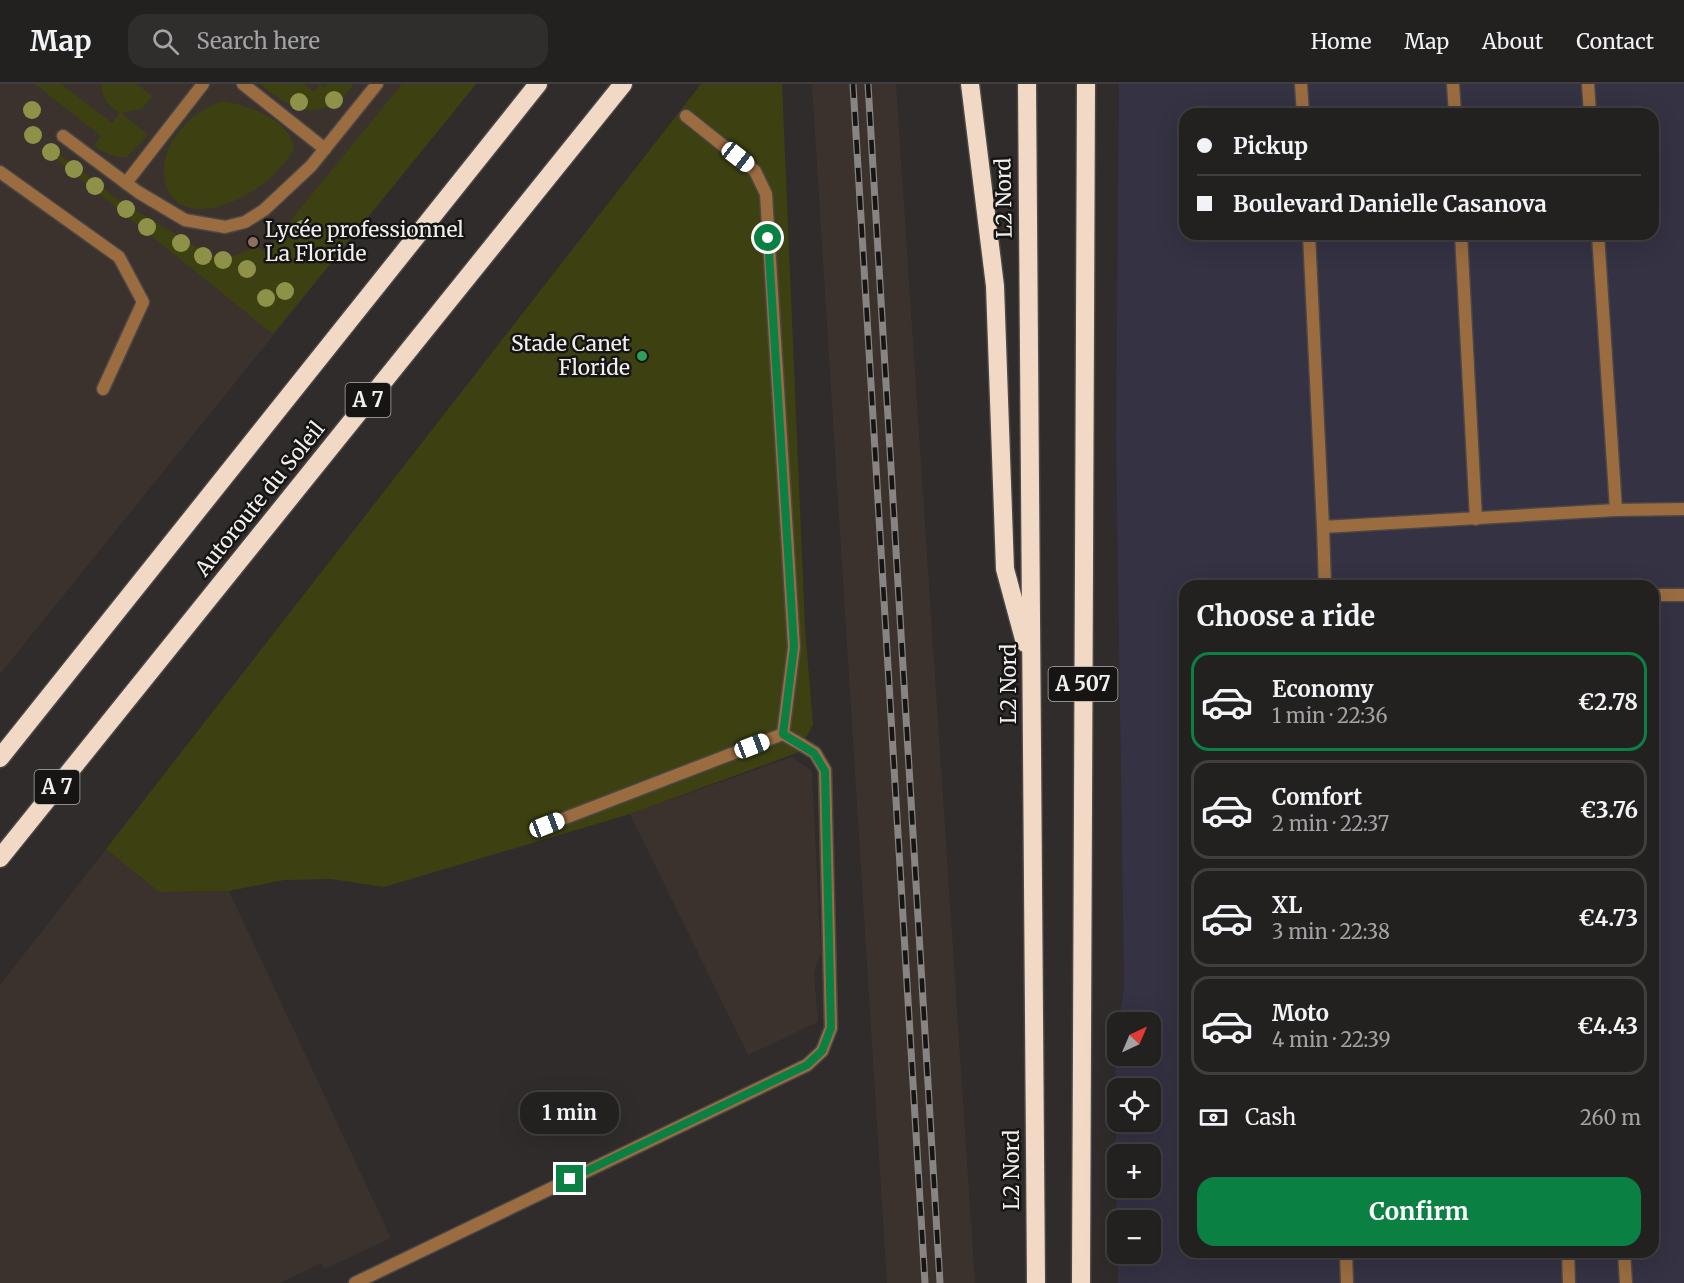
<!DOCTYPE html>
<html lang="en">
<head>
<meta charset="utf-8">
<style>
	body { margin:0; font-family:Merriweather,serif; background:#2f2e2d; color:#f1f3f6; height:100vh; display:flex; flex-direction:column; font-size:22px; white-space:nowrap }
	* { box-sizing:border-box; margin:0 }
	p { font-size:20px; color:#a3a3a5 }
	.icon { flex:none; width:33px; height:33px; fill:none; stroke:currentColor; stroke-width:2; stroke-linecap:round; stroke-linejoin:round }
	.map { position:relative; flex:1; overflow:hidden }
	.sheet { position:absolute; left:1179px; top:496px; width:480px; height:678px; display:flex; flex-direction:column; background:#232120; border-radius:18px; box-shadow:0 6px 24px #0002,0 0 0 2px #403e3e }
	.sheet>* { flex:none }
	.hud { position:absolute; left:1179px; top:24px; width:480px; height:132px; border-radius:18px; box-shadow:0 6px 24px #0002,0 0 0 2px #403e3e; display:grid; align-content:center; height:132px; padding:0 18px; background:#232120 }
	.needle { width:39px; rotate:44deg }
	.tools { position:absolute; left:1107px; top:928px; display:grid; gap:12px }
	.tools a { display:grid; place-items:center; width:54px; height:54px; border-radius:12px; background:#232120; box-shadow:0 6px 24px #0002,0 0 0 2px #403e3e; font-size:30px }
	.end { position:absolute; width:27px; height:27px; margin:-14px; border:8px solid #0b8043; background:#fff; box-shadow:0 0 0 3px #fff }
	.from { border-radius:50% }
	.bubble { position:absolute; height:42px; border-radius:18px; background:#232120; box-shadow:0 6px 24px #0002,0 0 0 2px #403e3e; font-size:20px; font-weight:700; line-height:42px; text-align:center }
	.car { position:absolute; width:18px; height:36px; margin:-18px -9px; border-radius:8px; box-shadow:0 0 4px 2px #0007; background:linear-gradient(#fff 24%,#345 0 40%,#fff 0 76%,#345 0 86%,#fff 0) }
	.hud b { display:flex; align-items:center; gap:21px; height:57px; font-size:22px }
	.hud b+b { border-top:2px solid #403e3e }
	.hud i { width:15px; height:15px; background:#f1f3f6 }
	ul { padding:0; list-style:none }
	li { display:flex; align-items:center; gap:18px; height:99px; margin:0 12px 9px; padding:0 6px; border:3px solid #403e3e; border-radius:18px }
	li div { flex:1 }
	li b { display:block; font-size:22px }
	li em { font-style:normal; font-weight:700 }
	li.current { border-color:#0b8043 }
	li>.icon { width:54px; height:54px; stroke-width:1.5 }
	h2 { padding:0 18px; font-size:27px; line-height:72px }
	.pay { display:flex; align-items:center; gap:15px; height:66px; padding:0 18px; font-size:22px }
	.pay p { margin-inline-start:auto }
	.primary-button { display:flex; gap:12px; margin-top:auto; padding:12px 18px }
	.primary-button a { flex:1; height:69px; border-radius:18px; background:#0b8043; color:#fff; font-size:24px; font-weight:700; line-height:69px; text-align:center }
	header { display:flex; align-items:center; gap:36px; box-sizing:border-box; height:84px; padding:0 30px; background:#232120; border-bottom:2px solid #403e3e }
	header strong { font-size:28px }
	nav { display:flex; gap:33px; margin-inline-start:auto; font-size:21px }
	.search { width:420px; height:54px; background:#2f2e2d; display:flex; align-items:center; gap:15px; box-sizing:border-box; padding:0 21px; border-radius:18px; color:#a3a3a5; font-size:22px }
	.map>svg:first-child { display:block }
	.commercial { fill:#343243; fill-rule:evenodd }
	.built { fill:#3b322d }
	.green { fill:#3d4112 }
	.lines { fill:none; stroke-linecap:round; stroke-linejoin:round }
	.lane-casing { stroke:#4a4746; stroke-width:15 }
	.street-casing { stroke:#4a4746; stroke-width:15 }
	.highway-casing { stroke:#4a4746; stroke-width:21 }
	.lane { stroke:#9a6c40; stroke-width:12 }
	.street { stroke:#9a6c40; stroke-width:12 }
	.highway { stroke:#f1d9c5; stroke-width:18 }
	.rail-casing { stroke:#878483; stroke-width:7 }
	.rail { stroke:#161514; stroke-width:4.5; stroke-dasharray:14; stroke-linecap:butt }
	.tree { fill:#8d9248 }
	.route { stroke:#0b8043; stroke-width:8 }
	.education-dot { fill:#8d6e63; stroke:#161514; stroke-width:2 }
	.leisure-dot { fill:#2e9e5b; stroke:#161514; stroke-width:2 }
	.labels { text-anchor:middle; stroke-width:5; stroke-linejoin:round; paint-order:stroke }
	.shield { fill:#161514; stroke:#afaead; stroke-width:1.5 }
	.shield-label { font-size:20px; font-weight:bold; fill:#f1efee }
	.street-label { font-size:21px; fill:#f1efee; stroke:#161514 }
	.poi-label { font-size:21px; fill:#f1efee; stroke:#161514; text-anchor:start }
</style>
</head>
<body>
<header>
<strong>Map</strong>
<div class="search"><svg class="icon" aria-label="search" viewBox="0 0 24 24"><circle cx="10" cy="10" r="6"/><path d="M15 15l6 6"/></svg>Search here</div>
<nav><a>Home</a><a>Map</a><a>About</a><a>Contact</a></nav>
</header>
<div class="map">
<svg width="1684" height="1199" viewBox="0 0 1684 1199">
	<rect width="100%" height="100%" fill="#2f2c2b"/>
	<path class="commercial" d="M 1119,0 L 1684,0 L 1684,1199 L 1118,1199 L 1118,1170 L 1150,1170 L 1150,1137 L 1118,1137 L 1117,1156 L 1115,976 L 1117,954 L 1118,972 L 1150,972 L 1150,939 L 1119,939 L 1124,902 L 1116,353 ZM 1185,30 L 1653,30 L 1653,150 L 1185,150 ZM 1185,502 L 1653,502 L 1653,1168 L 1185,1168 ZM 1118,1005 L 1150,1005 L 1150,1038 L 1118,1038 ZM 1118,1071 L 1150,1071 L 1150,1104 L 1118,1104 Z"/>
	<g class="built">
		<path d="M 0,0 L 476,0 L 0,590 Z"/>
		<path d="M 812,0 L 896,0 L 975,1199 L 887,1199 Z"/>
		<path d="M 792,673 L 812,687 L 821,869 L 814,889 L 818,938 L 748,971 L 630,730 Z"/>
		<path d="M 106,765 L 159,808 L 229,807 L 391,1154 L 325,1185 L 321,1179 L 280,1199 L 0,1199 L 0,901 Z"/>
	</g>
	<g class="green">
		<path d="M 35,0 L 61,0 L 112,39 L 120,29 C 108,21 103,15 101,0 L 136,0 L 152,12 L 142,25 L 121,29 L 148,51 L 127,73 C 113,74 105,69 94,62 L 101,52 Z"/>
		<path d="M 260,0 L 304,0 L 314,8 L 320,0 L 324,3 L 326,0 L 354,0 C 323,39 295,29 260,0 Z"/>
		<path d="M 402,0 L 476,0 L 273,250 L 45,66 L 49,62 L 118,116 L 208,170 C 226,175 240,173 255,161 L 265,168 Z"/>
		<path d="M 701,0 L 782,0 L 805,544 L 813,641 L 797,669 L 630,730 L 384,803 L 331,795 L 284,796 L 229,807 L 159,808 L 106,765 Z"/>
		<path d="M 223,17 C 248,21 291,36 294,65 C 282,86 261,104 240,114 C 148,160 136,47 223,17 Z"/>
	</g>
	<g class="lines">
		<g class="lane-casing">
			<g id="lane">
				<path d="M 243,0 L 325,65"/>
				<path d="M 1301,0 L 1303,30"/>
				<path d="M 1453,0 L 1455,30"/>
				<path d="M 1588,0 L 1590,30"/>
				<path d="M 686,32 L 755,87 L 766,110 L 794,563 L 783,650 L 802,661"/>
				<path d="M 63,52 L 138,108 L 185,136 L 225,143 L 245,138 L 264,126 L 311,82 L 377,0"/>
				<path d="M 0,88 L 119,173 L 143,218 L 103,305"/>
				<path d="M 126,99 L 203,0"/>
				<path d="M 1309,150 L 1323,443 L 1616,426 L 1684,425"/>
				<path d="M 1461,150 L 1476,435"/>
				<path d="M 1598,150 L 1616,426"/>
				<path d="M 1323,443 L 1325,502"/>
				<path d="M 1653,511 L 1684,511"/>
				<path d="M 547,741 L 783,650"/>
				<path d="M 1346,1168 L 1347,1199"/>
				<path d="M 1568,1168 L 1569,1199"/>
				<path d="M 1624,1168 L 1626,1199"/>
			</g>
		</g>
		<g class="street-casing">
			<path id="street" d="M 355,1199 L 807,981 L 822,967 L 831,944 L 825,686 L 815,669 L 802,661"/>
		</g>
		<g class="highway-casing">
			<g id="highway">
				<path d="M 970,0 L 995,202 L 1005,485 L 1025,559"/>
				<path d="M 1027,0 L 1036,1199"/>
				<path d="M 0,674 L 538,0"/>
				<path d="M 0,774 L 623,0"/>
				<path d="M 1081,1199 L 1086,0"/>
			</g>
		</g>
		<use href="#lane" class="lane"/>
		<use href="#street" class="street"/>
		<use href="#highway" class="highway"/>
		<g class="rail-casing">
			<g id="rail">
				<path d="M 853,0 L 925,1199"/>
				<path d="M 868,0 L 940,1199"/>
			</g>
		</g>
		<use href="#rail" class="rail"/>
	</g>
	<g class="tree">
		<circle cx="334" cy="16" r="9"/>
		<circle cx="299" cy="18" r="9"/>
		<circle cx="32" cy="26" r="9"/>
		<circle cx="33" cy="51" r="9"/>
		<circle cx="51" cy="68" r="9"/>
		<circle cx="74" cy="85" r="9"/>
		<circle cx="95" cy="102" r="9"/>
		<circle cx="126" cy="125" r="9"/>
		<circle cx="147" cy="143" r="9"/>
		<circle cx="303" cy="145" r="9"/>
		<circle cx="181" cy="159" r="9"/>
		<circle cx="203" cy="172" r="9"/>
		<circle cx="223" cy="176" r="9"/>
		<circle cx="247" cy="185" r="9"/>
		<circle cx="285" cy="207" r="9"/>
		<circle cx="266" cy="214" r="9"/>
	</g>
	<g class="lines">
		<path class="route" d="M 570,1095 L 807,981 L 822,967 L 831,944 L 825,687 L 814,669 L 783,650 L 794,563 L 768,154"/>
	</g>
	<circle class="education-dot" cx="253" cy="158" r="6"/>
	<circle class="leisure-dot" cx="642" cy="272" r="6"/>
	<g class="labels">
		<g class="shield">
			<rect x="345.5" y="299" width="45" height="34" rx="4.5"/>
			<rect x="1048.5" y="583" width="69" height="34" rx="4.5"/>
			<rect x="34.5" y="686" width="45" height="34" rx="4.5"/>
		</g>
		<g class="shield-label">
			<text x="368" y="323">A 7</text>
			<text x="1083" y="607">A 507</text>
			<text x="57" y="710">A 7</text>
		</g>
		<g class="street-label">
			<text transform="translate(1004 114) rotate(-91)" y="7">L2 Nord</text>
			<text transform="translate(260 415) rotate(-51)" y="7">Autoroute du Soleil</text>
			<text transform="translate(1009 600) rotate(-90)" y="7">L2 Nord</text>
			<text transform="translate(1012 1086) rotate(-90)" y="7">L2 Nord</text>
		</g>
		<g class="poi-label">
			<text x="265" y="153">Lycée professionnel<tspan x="265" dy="24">La Floride</tspan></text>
			<text x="630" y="267" text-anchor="end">Stade Canet<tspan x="630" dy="24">Floride</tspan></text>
		</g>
	</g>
</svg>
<div class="tools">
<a><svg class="needle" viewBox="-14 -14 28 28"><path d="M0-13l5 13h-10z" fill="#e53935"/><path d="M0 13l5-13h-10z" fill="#a3a3a5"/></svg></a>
<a><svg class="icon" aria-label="locate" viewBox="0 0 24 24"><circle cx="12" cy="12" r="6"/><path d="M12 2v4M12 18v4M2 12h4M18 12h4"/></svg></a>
<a>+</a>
<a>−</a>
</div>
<i class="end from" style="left:768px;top:154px"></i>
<i class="end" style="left:570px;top:1095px"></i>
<div class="bubble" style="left:520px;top:1008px;width:99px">1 min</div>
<i class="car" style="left:738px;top:73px;rotate:128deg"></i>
<i class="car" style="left:752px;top:662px;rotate:69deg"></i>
<i class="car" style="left:547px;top:741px;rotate:69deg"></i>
<div class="hud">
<b><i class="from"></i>Pickup</b>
<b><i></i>Boulevard Danielle Casanova</b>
</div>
<section class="sheet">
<h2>Choose a ride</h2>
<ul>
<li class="current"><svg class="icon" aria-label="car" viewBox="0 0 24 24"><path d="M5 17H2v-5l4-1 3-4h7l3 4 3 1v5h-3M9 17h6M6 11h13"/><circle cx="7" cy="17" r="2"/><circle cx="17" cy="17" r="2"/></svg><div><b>Economy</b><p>1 min · 22:36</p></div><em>€2.78</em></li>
<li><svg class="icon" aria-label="car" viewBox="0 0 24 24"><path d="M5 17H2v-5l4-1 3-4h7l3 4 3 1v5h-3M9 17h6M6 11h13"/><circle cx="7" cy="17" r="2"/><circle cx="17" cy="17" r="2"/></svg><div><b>Comfort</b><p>2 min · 22:37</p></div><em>€3.76</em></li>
<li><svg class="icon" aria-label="car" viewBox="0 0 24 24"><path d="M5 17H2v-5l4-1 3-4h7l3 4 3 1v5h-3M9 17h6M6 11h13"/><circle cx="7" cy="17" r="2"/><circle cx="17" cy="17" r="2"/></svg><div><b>XL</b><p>3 min · 22:38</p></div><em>€4.73</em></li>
<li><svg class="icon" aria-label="car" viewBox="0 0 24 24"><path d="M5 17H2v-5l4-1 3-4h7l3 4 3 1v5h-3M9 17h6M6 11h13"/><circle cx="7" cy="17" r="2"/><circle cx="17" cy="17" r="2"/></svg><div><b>Moto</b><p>4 min · 22:39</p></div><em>€4.43</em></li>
</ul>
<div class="pay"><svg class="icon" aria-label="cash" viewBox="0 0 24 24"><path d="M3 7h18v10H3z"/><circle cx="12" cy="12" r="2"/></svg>Cash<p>260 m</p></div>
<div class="primary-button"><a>Confirm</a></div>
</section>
</div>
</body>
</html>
